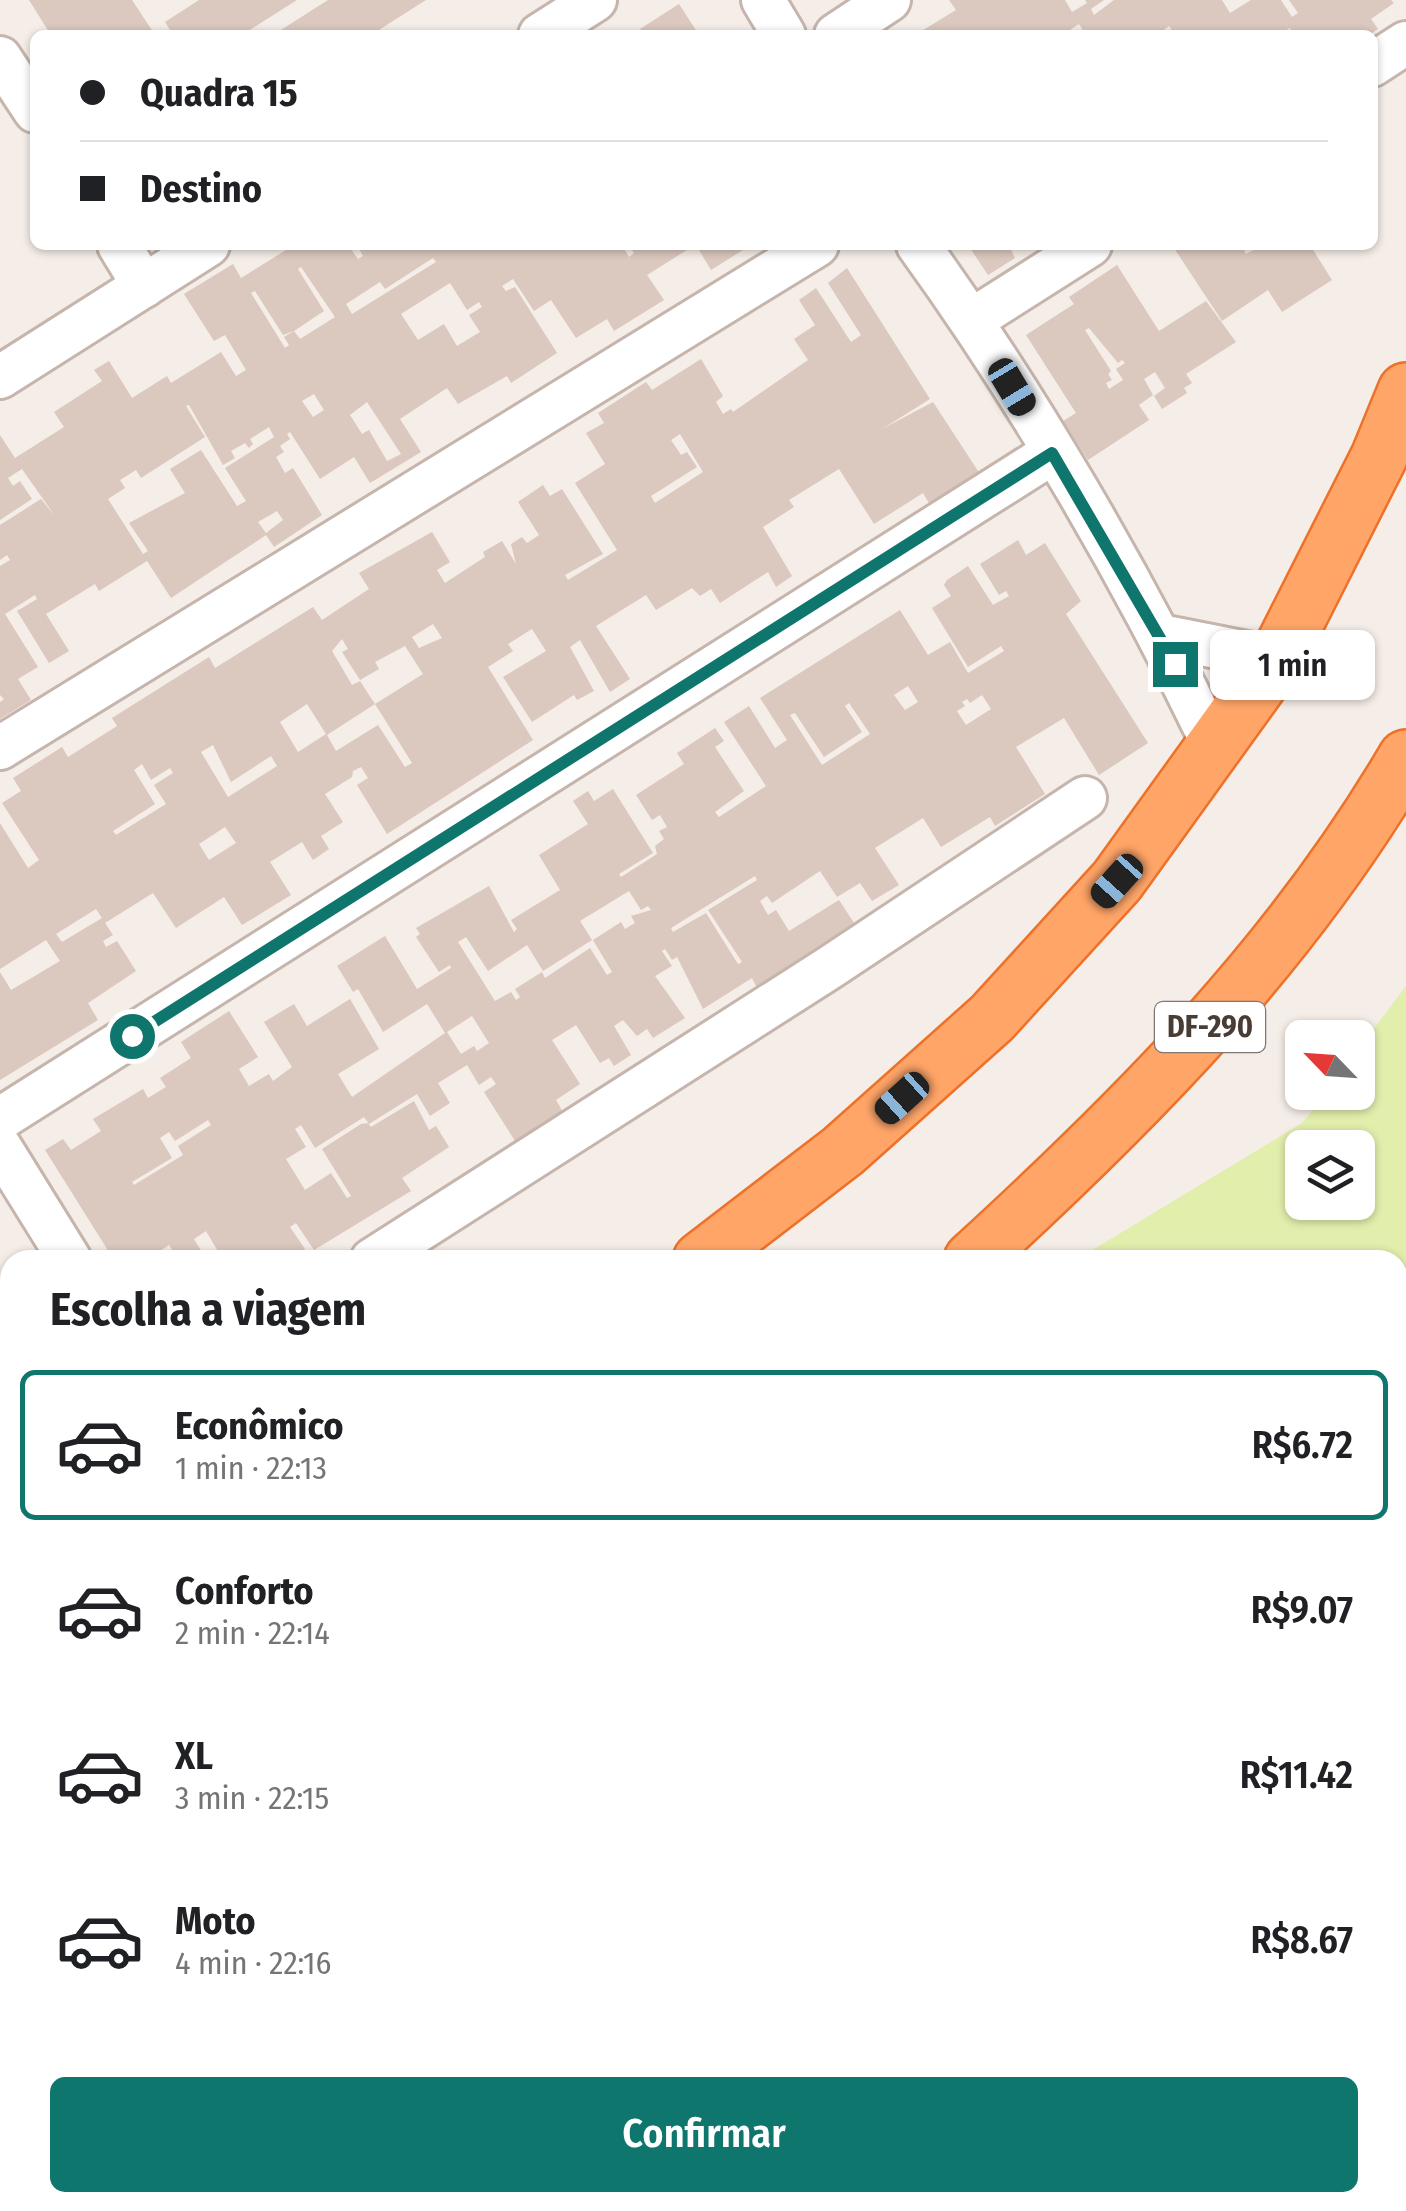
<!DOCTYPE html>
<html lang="pt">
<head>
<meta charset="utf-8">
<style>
	body { margin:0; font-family:"Fira Sans Condensed",sans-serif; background:#f2f2f2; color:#202124; height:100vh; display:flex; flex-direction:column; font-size:38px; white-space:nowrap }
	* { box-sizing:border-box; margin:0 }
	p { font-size:32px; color:#757577 }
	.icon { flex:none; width:55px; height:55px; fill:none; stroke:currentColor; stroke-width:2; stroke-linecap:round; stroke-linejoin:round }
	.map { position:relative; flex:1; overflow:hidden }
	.panel { position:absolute; left:0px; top:1250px; width:1408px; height:962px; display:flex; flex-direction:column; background:#fff; border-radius:30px 30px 0 0; box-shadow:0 2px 8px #0004 }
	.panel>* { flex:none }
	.top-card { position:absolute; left:30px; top:30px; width:1348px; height:220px; border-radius:15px; box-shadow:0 2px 8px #0004; display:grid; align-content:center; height:220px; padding:0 50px; background:#fff }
	.needle { width:65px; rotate:295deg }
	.fabs { position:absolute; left:1285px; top:1020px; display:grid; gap:20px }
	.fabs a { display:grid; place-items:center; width:90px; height:90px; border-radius:15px; background:#fff; box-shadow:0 2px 8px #0004; font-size:50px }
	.end { position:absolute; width:45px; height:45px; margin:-22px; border:12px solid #0f766e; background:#fff; box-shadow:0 0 0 5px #fff }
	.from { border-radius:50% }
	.bubble { position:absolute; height:70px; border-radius:15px; background:#fff; box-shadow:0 2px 8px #0004; font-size:32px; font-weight:600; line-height:70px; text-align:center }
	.car { position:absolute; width:30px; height:60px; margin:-30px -15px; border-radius:12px; box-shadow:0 0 8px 2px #0007; background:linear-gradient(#222 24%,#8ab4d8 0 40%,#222 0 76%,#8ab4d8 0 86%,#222 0) }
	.top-card b { display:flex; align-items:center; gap:35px; height:95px; font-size:38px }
	.top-card b+b { border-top:2px solid #e0e0e0 }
	.top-card i { width:25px; height:25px; background:#202124 }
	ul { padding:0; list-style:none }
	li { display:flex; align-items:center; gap:30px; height:150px; margin:0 20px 15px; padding:0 30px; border:5px solid transparent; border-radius:15px }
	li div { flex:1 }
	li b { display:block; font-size:38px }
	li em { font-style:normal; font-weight:600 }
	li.active { border-color:#0f766e }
	li>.icon { width:90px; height:90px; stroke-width:1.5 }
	h2 { padding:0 50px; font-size:45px; line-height:120px }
	.primary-button { display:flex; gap:20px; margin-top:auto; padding:20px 50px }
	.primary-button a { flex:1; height:115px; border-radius:15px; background:#0f766e; color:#fff; font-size:40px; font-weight:600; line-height:115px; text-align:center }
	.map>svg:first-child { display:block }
	.green { fill:#e2eeac; fill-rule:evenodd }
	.building { fill:#dbc8be; fill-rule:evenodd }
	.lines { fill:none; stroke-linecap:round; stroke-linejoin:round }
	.minor-casing { stroke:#c5b5ac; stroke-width:48 }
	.highway-casing { stroke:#ee7129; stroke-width:60 }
	.path { stroke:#c5a998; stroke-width:6; stroke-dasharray:5 5; stroke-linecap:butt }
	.minor { stroke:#fff; stroke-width:42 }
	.highway { stroke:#ffa568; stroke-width:55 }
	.route { stroke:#0f766e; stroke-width:12 }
	.labels { text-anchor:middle; stroke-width:10; stroke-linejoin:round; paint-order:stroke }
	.shield { fill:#fff; stroke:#807672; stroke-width:2.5 }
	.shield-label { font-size:30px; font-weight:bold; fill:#493c35 }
</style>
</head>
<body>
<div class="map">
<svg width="1406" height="2211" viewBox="0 0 1406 2211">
	<rect width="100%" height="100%" fill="#f5ede7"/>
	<path class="green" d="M 1406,986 L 1406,2211 L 0,2211 L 0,1911 L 10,1905 L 10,2202 L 1398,2202 L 1398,1260 L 1076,1260 L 1302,1123 L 1326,1093 L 1358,1092 L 1358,1050 ZM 1302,1148 L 1358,1148 L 1358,1202 L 1302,1202 Z"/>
	<g class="building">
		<path d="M 29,0 L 132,0 L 155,35 L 51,35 Z"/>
		<path d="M 199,0 L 297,0 L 242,35 L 173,35 L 165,22 Z"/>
		<path d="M 328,0 L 426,0 L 371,35 L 273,35 Z"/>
		<path d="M 949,0 L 1065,0 L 1072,12 L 1087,3 L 1085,0 L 1104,0 L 1091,9 L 1094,15 L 1114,0 L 1222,0 L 1230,13 L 1251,0 L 1281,0 L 1292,17 L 1298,13 L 1289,0 L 1391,0 L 1394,3 L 1371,19 L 1378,29 L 1369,35 L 1294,35 L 1290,28 L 1278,35 L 1175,35 L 1169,26 L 1161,32 L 1162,35 L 1086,35 L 1079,24 L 1062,35 L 915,35 L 956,10 Z"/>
		<path d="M 679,4 L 699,35 L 644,35 L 640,29 Z"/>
		<path d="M 294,245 L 348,245 L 358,259 L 363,256 L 357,245 L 513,245 L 515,248 L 520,245 L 622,245 L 629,257 L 634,253 L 629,245 L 695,245 L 647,275 L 664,300 L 614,331 L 607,319 L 576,338 L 551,300 L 534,311 L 513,279 L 502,286 L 506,291 L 515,287 L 557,353 L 511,383 L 507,376 L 458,404 L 447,388 L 400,419 L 421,452 L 370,483 L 354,457 L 320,479 L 290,432 L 287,434 L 290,439 L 280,446 L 284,452 L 276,457 L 285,473 L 293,468 L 322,515 L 274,547 L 266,535 L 171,598 L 147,561 L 99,591 L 95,584 L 46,614 L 69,651 L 49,663 L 17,611 L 37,599 L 35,595 L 5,614 L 38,667 L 18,679 L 31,700 L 0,719 L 0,702 L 4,699 L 0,695 L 0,566 L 10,560 L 7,555 L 0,560 L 0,525 L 41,499 L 55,516 L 22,469 L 8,478 L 13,486 L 20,481 L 32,499 L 0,520 L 0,435 L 15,458 L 64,427 L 54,412 L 102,381 L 94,370 L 109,361 L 132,398 L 167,376 L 171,383 L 221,352 L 236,376 L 246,370 L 225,335 L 214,341 L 184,294 L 233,264 L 241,278 ZM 433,258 L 436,262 L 352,314 L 346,304 L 380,282 L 385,289 ZM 301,267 L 335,317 L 300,339 L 294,331 L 324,311 L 298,269 ZM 450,283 L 467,310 L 479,302 L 482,307 L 469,315 L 480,332 L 457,346 L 444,324 L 418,340 L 401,314 ZM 255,291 L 283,335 L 294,331 L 284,337 L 289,345 L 285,348 L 251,293 ZM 314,394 L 324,410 L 313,417 L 302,401 ZM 367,402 L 401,454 L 387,461 L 369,430 L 362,434 L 350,415 ZM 189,405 L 223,465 L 235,458 L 231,451 L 245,443 L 249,448 L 253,444 L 250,439 L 269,427 L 274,437 L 225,468 L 246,501 L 237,506 L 201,450 L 170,469 L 185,493 L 129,523 L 148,551 L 143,554 L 108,499 L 125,488 L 120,480 L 136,470 L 141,478 L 205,437 L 186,406 ZM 277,511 L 283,520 L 266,533 L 258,522 Z"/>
		<path d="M 696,245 L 751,245 L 711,270 Z"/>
		<path d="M 968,245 L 1018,245 L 1011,250 L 1015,258 L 988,275 Z"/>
		<path d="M 1172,245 L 1241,245 L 1246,254 L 1257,248 L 1255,245 L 1310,245 L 1332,280 L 1282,312 L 1268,290 L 1222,321 Z"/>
		<path d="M 1117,265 L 1159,331 L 1206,301 L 1236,342 L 1186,374 L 1192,383 L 1184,388 L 1187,393 L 1162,409 L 1154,396 L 1165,388 L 1155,372 L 1144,379 L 1153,395 L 1139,405 L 1149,420 L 1088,460 L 1063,421 L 1076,413 L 1026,335 L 1074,304 L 1069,297 ZM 1089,328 L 1118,363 L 1122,360 L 1125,363 L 1116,369 L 1123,380 L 1109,389 L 1106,383 L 1112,380 L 1108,374 L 1111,371 L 1085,330 Z"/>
		<path d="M 847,268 L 930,399 L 882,429 L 933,402 L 980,474 L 930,505 L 923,493 L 874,524 L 839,469 L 789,500 L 794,507 L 763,527 L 792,576 L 776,587 L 768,572 L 720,603 L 711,589 L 700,596 L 692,588 L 656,610 L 646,595 L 596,626 L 630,679 L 610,692 L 580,640 L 570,647 L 594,691 L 577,700 L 574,695 L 532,722 L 503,677 L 546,651 L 532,629 L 508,644 L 513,651 L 488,667 L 533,740 L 387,834 L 357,785 L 368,778 L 361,767 L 353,771 L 352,777 L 325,794 L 343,822 L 321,836 L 329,849 L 313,860 L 302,842 L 270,862 L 291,895 L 242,925 L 224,897 L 176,928 L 153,893 L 105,923 L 113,935 L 103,941 L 106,947 L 117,941 L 136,971 L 88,1003 L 98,1020 L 0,1080 L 0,972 L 11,990 L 60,961 L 46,940 L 0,969 L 0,823 L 28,868 L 39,860 L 2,803 L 21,791 L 13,778 L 62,747 L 68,757 L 117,726 L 112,718 L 209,657 L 215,668 L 313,607 L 322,620 L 369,589 L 359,573 L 432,532 L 450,562 L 437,570 L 445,583 L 485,557 L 483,552 L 502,541 L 516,564 L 511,544 L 522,537 L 527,543 L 539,535 L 518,502 L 543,485 L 550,496 L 562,489 L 603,554 L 565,575 L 568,580 L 617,550 L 575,483 L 605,464 L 586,433 L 604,423 L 598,413 L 646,382 L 652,390 L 701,359 L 723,396 L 716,402 L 723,414 L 731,409 L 733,412 L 808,360 L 794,339 L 815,325 L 799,300 L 816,288 L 851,342 L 861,335 L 828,283 ZM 680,434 L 703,472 L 655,503 L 651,496 L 697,467 L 687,452 L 681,455 L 671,440 ZM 433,624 L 442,638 L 419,648 L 412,637 ZM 342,639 L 348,649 L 342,652 L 360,680 L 379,669 L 375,662 L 405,646 L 423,674 L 375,704 L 412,763 L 405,767 L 378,725 L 336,751 L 327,735 L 375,704 L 360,681 L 352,685 L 332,651 ZM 307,704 L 326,734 L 298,752 L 280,722 ZM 213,745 L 231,782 L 271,756 L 277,766 L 228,797 L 201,752 ZM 142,764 L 151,780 L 170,768 L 173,773 L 154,785 L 166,804 L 116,835 L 113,831 L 155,804 L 134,770 ZM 225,827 L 236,843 L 209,860 L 199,844 ZM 96,909 L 102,918 L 62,942 L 56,934 Z"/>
		<path d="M 1018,540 L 1026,555 L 1045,543 L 1081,601 L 1066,614 L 1148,743 L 1099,775 L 1064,718 L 1016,747 L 1045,794 L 995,826 L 990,817 L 941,847 L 923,818 L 875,848 L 899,885 L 872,901 L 860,883 L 837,897 L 820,871 L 772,903 L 767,896 L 760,901 L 768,915 L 776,910 L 789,931 L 839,900 L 858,929 L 758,990 L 752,978 L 703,1009 L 677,957 L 672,960 L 665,949 L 662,951 L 672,966 L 655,976 L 685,1018 L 653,1038 L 647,1029 L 637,1036 L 623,1020 L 614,1026 L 631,1055 L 614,1066 L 609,1058 L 600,1063 L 576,1025 L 552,1040 L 580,1084 L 556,1100 L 564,1114 L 517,1144 L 484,1092 L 496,1084 L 491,1077 L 479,1085 L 467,1065 L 438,1083 L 450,1103 L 430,1116 L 417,1094 L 369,1124 L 364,1117 L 315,1148 L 301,1125 L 295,1129 L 306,1147 L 286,1159 L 305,1190 L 331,1173 L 347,1198 L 351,1196 L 322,1149 L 361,1124 L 368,1123 L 371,1127 L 414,1101 L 429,1130 L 436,1126 L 449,1147 L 402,1178 L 411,1191 L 314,1250 L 296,1223 L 290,1227 L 305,1249 L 289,1260 L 223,1260 L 206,1231 L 194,1239 L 207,1260 L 162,1260 L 174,1253 L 169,1245 L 157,1253 L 160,1260 L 114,1260 L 45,1150 L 63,1139 L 71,1150 L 101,1131 L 93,1119 L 143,1089 L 148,1098 L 166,1087 L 160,1078 L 191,1058 L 181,1042 L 229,1011 L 258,1057 L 239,1069 L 249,1086 L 269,1074 L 273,1081 L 292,1067 L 264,1022 L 294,1004 L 307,1026 L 350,999 L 379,1049 L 338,1074 L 352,1097 L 445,1033 L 427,1004 L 383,1032 L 358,989 L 353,992 L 337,966 L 385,936 L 417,989 L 451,968 L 450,965 L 439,972 L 416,937 L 420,934 L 416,928 L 489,886 L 514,932 L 517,929 L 511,920 L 560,890 L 539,855 L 588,824 L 573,801 L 588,791 L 594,801 L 613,789 L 653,853 L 619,874 L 621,877 L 657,854 L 655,846 L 664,839 L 659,831 L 667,827 L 660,815 L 652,820 L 636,795 L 684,764 L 677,753 L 715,728 L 724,741 L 715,747 L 744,791 L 715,812 L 719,817 L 766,786 L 724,722 L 749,706 L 775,748 L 787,740 L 760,698 L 900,610 L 928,655 L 950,642 L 968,673 L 1004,651 L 1001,646 L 968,667 L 932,608 L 951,596 L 944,585 L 947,580 L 968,566 L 993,605 L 1009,596 L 1006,591 L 999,595 L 980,564 ZM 908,686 L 918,702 L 905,710 L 894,695 ZM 982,695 L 991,709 L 966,725 L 957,711 L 965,706 L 962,702 L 967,699 L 970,703 ZM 849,703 L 870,734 L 822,765 L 790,715 L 795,713 L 824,757 L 862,732 L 845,706 ZM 755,876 L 757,880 L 708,910 L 742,962 L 738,964 L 706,913 L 673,932 L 671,928 ZM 629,891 L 641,910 L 648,906 L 651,910 L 631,916 L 635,923 L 625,929 L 621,922 L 593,940 L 612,972 L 607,975 L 590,948 L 545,978 L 542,972 L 515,989 L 520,997 L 516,1000 L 511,992 L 495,1001 L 458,942 L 466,937 L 488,971 L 527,945 L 543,971 L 592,940 L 580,921 ZM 472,1016 L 489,1043 L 477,1051 L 474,1046 L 461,1054 L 447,1032 ZM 208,1120 L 211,1125 L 178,1146 L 183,1155 L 134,1185 L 132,1182 L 172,1158 L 160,1138 L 169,1132 L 175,1141 Z"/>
		<path d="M 8,1310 L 10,1369 L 0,1375 L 0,1315 Z"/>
		<path d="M 10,1383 L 10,1446 L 0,1453 L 0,1389 Z"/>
	</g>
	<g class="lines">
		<g class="minor-casing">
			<g id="minor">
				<path d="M 763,0 L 784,35"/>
				<path d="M 540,35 L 595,0"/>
				<path d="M 836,35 L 889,0"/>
				<path d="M 0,58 L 35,111"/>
				<path d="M 1372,65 L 1406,43"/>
				<path d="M 119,245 L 144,286"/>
				<path d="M 918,245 C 1030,400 1132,576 1215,748"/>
				<path d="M 972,320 L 1090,245"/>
				<path d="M 0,377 L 208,245"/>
				<path d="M 1161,636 L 1277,659"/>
				<path d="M 0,748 L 817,245"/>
				<path d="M 0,1119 L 1052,453"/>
				<path d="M 0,1147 L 70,1260"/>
				<path d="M 372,1260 L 829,968 L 1085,798"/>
				<path d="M 0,1511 L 10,1504"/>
				<path d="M 0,1629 L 10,1622"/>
			</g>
		</g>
		<g class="highway-casing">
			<g id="highway">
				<path d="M 701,1260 L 843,1151 L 992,1018 L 1117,881 L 1277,659 L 1379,457 L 1406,391"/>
				<path d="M 972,1260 C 1138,1108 1291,954 1406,758"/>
				<path d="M 0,1703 L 10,1697"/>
				<path d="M 0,1770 L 10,1767"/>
			</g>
		</g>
		<path class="path" d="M 1305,2202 L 1310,2211"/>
		<use href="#minor" class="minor"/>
		<use href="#highway" class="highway"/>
	</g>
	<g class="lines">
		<path class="route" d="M 132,1036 L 1052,453 L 1175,664"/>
	</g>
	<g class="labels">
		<rect class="shield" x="1155" y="1002" width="110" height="50" rx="8"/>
		<g class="shield-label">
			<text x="1210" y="1037">DF-290</text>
		</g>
	</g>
</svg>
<div class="fabs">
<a><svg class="needle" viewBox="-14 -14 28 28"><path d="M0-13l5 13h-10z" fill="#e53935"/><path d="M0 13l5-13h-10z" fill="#757577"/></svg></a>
<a><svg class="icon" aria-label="layers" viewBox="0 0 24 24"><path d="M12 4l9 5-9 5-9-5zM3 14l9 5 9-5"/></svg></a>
</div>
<i class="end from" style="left:132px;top:1036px"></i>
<i class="end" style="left:1175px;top:664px"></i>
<div class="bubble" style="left:1210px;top:630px;width:165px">1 min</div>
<i class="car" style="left:1012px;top:387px;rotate:149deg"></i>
<i class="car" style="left:1117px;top:881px;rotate:222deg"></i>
<i class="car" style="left:902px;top:1098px;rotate:228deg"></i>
<div class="top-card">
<b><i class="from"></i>Quadra 15</b>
<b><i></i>Destino</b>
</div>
<section class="panel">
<h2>Escolha a viagem</h2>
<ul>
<li class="active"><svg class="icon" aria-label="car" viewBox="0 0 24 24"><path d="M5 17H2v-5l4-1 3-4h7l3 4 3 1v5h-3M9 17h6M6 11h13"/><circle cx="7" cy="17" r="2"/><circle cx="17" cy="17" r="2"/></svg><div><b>Econômico</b><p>1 min · 22:13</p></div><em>R$6.72</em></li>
<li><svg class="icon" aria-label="car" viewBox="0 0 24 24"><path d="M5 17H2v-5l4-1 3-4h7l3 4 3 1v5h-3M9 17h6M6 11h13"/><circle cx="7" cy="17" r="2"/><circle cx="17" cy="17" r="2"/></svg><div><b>Conforto</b><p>2 min · 22:14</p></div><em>R$9.07</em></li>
<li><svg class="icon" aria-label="car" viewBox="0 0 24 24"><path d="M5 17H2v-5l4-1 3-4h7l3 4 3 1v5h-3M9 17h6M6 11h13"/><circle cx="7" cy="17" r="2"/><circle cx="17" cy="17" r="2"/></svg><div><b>XL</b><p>3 min · 22:15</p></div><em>R$11.42</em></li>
<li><svg class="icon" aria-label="car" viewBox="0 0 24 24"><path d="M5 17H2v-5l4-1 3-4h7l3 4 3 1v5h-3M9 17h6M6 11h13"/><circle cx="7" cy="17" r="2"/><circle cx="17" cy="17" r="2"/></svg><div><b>Moto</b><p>4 min · 22:16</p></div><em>R$8.67</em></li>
</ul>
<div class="primary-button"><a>Confirmar</a></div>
</section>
</div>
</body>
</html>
